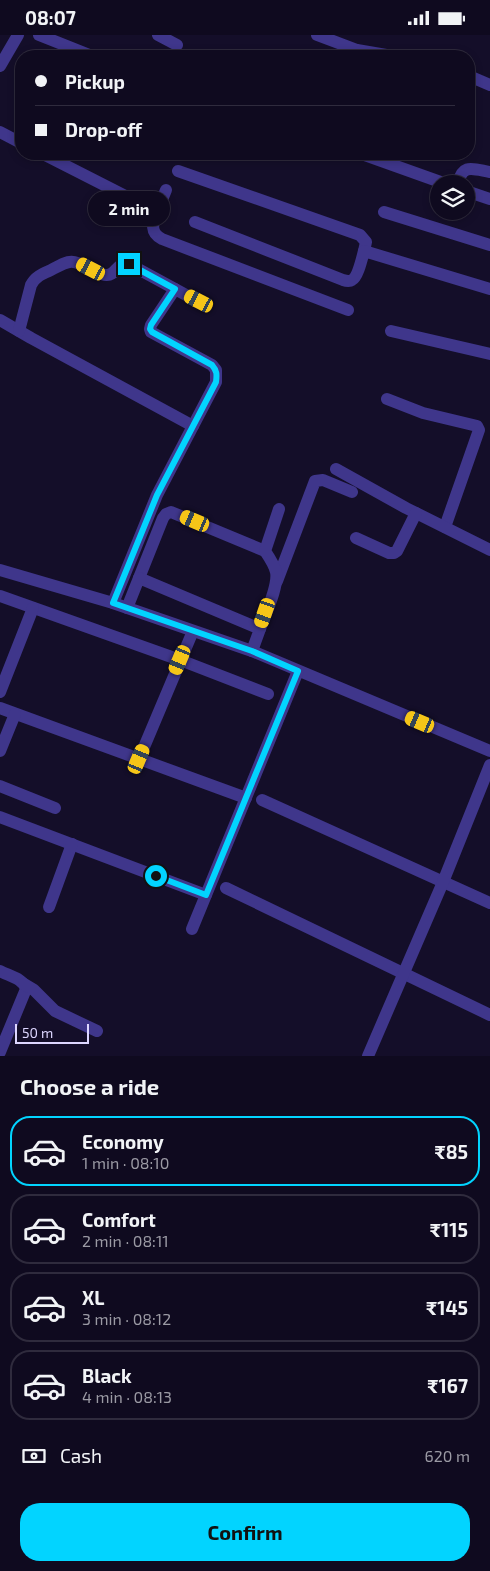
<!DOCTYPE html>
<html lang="en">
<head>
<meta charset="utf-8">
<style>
	body { margin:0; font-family:"Exo 2",sans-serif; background:#1d182c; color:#f1f3f6; height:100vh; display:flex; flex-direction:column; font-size:19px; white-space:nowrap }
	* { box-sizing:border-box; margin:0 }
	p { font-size:16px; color:#9b9aa4 }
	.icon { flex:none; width:28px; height:28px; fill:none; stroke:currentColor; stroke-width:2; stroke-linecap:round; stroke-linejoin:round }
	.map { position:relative; height:1021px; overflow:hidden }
	.drawer { display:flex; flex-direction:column; background:#0f0a1f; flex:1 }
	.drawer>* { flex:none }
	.banner { position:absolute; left:15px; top:15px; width:460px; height:110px; border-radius:20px; box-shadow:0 2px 8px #0003,0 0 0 1px #2f2b3d; display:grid; align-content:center; height:110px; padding:0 20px; background:#0f0a1f }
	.tools { position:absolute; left:430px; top:140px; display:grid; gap:10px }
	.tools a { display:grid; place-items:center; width:45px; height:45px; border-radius:50%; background:#0f0a1f; box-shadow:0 2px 8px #0003,0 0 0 1px #2f2b3d; font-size:25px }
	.scale { position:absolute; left:15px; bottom:12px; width:74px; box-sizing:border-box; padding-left:5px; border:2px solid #ddd6ff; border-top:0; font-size:14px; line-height:18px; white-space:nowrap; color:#ddd6ff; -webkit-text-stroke:4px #140e29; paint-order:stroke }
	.end { position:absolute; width:22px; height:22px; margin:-11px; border:6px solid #02d4ff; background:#111; box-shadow:0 0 0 2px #111 }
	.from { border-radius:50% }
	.bubble { position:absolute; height:35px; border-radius:18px; background:#0f0a1f; box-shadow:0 2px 8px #0003,0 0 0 1px #2f2b3d; font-size:16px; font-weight:700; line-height:35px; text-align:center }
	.car { position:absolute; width:15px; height:30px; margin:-15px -8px; border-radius:6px; box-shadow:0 0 4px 1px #0007; background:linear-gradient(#f5c518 24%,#345 0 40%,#f5c518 0 76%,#345 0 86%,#f5c518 0) }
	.banner b { display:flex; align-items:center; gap:18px; height:48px; font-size:19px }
	.banner b+b { border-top:1px solid #2f2b3d }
	.banner i { width:12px; height:12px; background:#f1f3f6 }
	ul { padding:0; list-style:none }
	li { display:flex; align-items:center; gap:15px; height:70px; margin:0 10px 8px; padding:0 10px; border:2px solid #2f2b3d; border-radius:20px }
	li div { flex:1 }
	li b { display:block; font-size:19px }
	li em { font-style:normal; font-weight:700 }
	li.current { border-color:#02d4ff }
	li>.icon { width:45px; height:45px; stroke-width:1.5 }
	h2 { padding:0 20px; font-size:22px; line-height:60px }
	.pay { display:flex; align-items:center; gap:12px; height:55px; padding:0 20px; font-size:19px }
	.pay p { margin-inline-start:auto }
	.action { display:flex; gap:10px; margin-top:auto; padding:10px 20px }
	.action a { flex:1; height:58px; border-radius:20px; background:#02d4ff; color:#111; font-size:20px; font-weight:700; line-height:58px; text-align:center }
	.status { display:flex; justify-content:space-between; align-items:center; height:35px; padding:0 25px; background:#0f0a1f; direction:ltr }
	.status svg { height:14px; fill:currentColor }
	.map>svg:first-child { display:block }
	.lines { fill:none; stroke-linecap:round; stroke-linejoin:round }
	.minor { stroke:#3f368b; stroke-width:12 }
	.route { stroke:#02d4ff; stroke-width:6 }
</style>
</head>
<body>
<div class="status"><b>08:07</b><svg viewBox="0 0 49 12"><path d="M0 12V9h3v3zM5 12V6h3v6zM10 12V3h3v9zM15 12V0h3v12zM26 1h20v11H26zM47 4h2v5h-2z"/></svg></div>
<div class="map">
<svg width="490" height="1021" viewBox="0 0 490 1021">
	<rect width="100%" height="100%" fill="#140e29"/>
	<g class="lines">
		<g class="minor">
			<path d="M 39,0 L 92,21"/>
			<path d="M 158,0 L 177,10"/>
			<path d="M 317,0 L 357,15 L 392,21"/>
			<path d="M 0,31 L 18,0"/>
			<path d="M 469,41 L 490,50"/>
			<path d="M 0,97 L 21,108"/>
			<path d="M 43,119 L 157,177 C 153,188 149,197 162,204 L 348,275"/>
			<path d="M 362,119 L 446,149"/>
			<path d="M 178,136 L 360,200 L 366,207 L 364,216"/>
			<path d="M 458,149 C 462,128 473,134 490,137"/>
			<path d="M 466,156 L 490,164"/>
			<path d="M 157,177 L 166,155"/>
			<path d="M 384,177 L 490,210"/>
			<path d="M 195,187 L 343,245 C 346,246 349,247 352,245 C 358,242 362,223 364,216 L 490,254"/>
			<path d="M 175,254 L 199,267"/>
			<path d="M 0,285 L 31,303 L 193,391 L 157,460 L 113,568"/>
			<path d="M 19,296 L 31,250 C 35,242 42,239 49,236 C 70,225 70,223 92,234 C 96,236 101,240 106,240 C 116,241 116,227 129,229 L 175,254 L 151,290 L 150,294 L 151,297 L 212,330 L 216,335 L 216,347 L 193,391"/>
			<path d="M 391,296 L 490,319"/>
			<path d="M 387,364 L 423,378 L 473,390 L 477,391 L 479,395 L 445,492"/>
			<path d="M 336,434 L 406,473 L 490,515"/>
			<path d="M 356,503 L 389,518 L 394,518 L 397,516 L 416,478"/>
			<path d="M 0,535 L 113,568 L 252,616 L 490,716"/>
			<path d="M 139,543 L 163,483 L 166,479 L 171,477 L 265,516"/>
			<path d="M 277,546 L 315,446 L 323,445 L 352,457"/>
			<path d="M 0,561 L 180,625 L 268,659"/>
			<path d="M 127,573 L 139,543 L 260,594 L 252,616"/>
			<path d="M 260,594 C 265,580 279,551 276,537 C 274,529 269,522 265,516 L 279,474"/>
			<path d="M 0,657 L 33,573"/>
			<path d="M 0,673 L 246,763"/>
			<path d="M 0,716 L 15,679"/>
			<path d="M 139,724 L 193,596"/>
			<path d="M 0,751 L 55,773"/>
			<path d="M 262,765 L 490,868"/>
			<path d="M 0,782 L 206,860"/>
			<path d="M 226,853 L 490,980"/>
			<path d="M 49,872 L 72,809"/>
			<path d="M 192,894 L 298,636"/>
			<path d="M 0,936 C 9,941 23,943 26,954 L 0,1017"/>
			<path d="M 24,949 L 34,955 L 55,976 L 97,996"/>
			<path d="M 368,1021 L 443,847 L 490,730"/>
		</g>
	</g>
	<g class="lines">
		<path class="route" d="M 129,229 L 175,254 L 151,290 L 150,294 L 152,297 L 212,330 C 217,336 217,339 216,347 L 157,460 L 113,568 L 252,616 L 298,636 L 206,860 L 156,841"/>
	</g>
</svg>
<div class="tools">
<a><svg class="icon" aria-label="layers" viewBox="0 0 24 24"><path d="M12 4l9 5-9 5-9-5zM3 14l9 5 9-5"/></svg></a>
</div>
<div class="scale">50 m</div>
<i class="end from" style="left:156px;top:841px"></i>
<i class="end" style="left:129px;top:229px"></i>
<div class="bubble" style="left:88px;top:156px;width:82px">2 min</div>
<i class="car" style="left:91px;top:234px;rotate:297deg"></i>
<i class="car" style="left:199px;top:266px;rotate:297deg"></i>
<i class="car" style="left:195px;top:486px;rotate:293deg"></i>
<i class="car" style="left:265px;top:578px;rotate:199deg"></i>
<i class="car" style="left:180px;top:625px;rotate:203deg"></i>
<i class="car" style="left:420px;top:687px;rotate:293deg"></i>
<i class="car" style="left:139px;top:724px;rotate:23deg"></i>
<div class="banner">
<b><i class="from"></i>Pickup</b>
<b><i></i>Drop-off</b>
</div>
</div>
<section class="drawer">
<h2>Choose a ride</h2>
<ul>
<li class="current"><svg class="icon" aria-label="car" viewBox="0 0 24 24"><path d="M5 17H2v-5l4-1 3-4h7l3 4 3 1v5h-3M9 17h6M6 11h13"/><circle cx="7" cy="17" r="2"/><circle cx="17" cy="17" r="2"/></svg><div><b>Economy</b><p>1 min · 08:10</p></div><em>₹85</em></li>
<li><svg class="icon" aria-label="car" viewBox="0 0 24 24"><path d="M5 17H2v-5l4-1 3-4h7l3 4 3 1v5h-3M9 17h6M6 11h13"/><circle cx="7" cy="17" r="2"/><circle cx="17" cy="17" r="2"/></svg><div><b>Comfort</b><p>2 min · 08:11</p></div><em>₹115</em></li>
<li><svg class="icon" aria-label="car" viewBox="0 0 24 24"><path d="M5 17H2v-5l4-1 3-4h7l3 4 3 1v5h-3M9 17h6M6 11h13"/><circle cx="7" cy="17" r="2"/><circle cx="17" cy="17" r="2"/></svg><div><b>XL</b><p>3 min · 08:12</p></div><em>₹145</em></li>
<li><svg class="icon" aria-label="car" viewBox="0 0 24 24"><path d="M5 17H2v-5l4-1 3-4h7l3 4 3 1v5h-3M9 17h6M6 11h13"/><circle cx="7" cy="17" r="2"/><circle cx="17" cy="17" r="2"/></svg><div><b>Black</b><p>4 min · 08:13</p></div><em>₹167</em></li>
</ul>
<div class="pay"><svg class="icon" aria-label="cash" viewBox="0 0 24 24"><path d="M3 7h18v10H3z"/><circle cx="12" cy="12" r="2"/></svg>Cash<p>620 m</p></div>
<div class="action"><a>Confirm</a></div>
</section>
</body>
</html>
